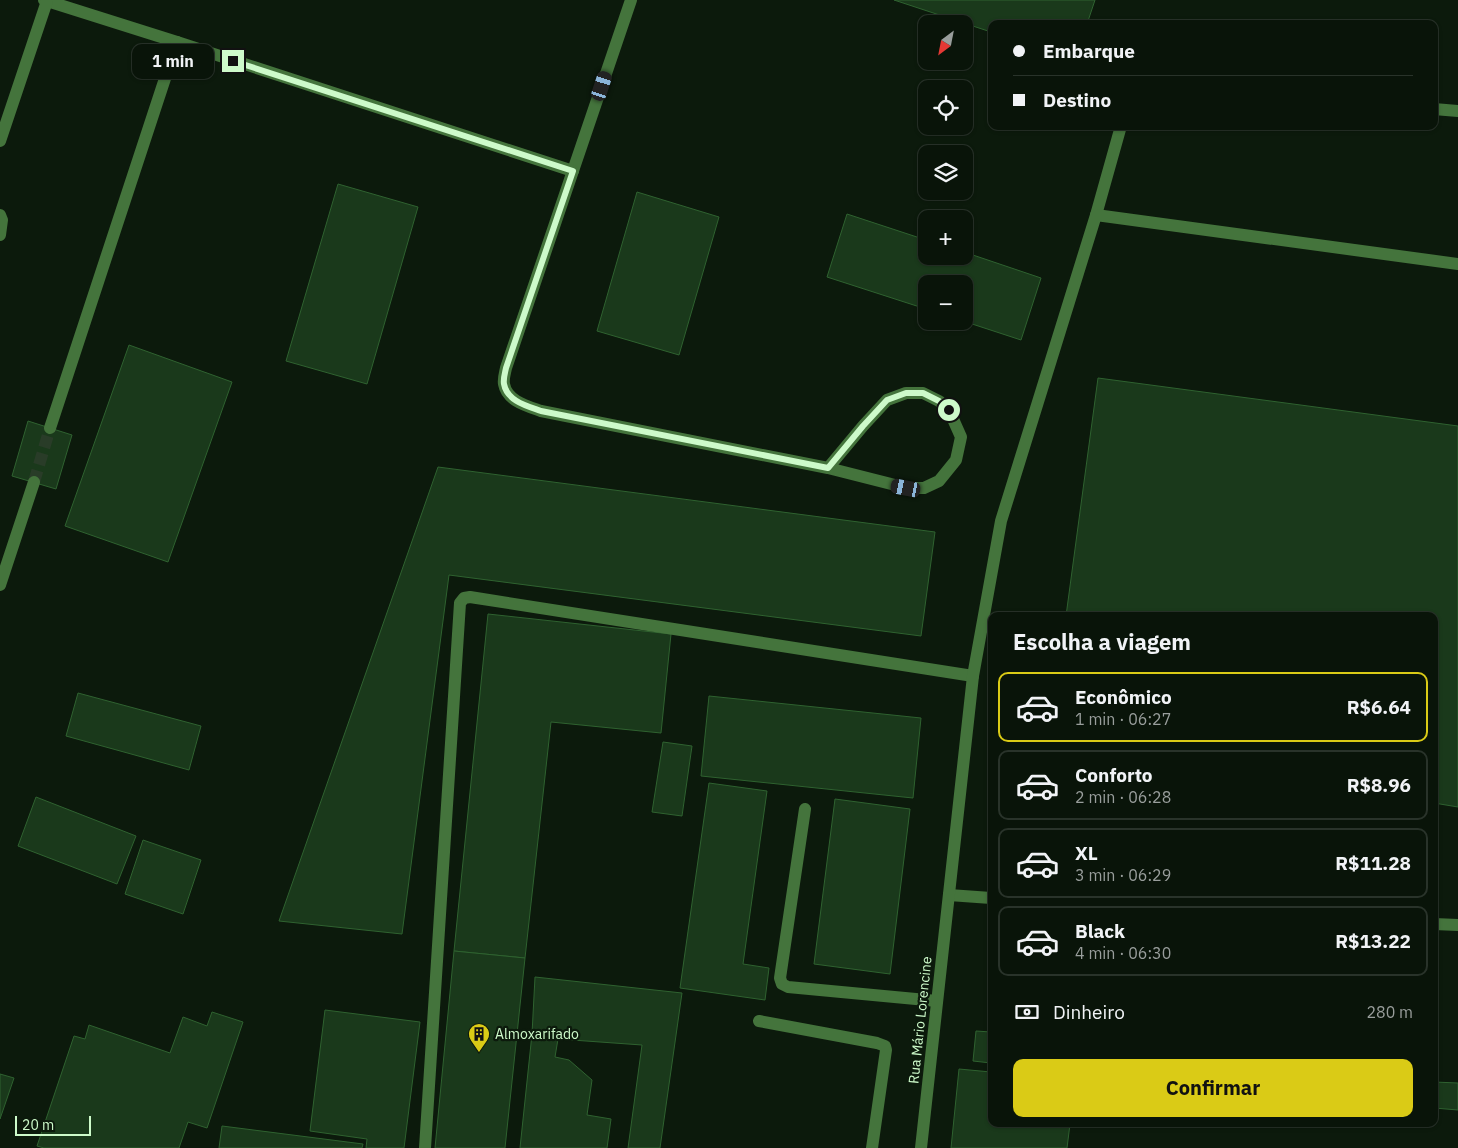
<!DOCTYPE html>
<html lang="pt">
<head>
<meta charset="utf-8">
<style>
	body { margin:0; font-family:"IBM Plex Sans",sans-serif; background:#172117; color:#f1f3f6; height:100vh; display:flex; flex-direction:column; font-size:19px; white-space:nowrap }
	* { box-sizing:border-box; margin:0 }
	p { font-size:16px; color:#999e9c }
	.icon { flex:none; width:28px; height:28px; fill:none; stroke:currentColor; stroke-width:2; stroke-linecap:round; stroke-linejoin:round }
	.map { position:relative; flex:1; overflow:hidden }
	.drawer { position:absolute; left:988px; top:612px; width:450px; height:515px; display:flex; flex-direction:column; background:#091409; border-radius:10px; box-shadow:0 1px 4px #0004,0 0 0 1px #29332a }
	.drawer>* { flex:none }
	.guide { position:absolute; left:988px; top:20px; width:450px; height:110px; border-radius:10px; box-shadow:0 1px 4px #0004,0 0 0 1px #29332a; display:grid; align-content:center; height:110px; padding:0 25px; background:#091409 }
	.needle { width:32px; rotate:212deg }
	.buttons { position:absolute; left:918px; top:15px; display:grid; gap:10px }
	.buttons a { display:grid; place-items:center; width:55px; height:55px; border-radius:10px; background:#091409; box-shadow:0 1px 4px #0004,0 0 0 1px #29332a; font-size:25px }
	.scale { position:absolute; left:15px; bottom:12px; width:76px; box-sizing:border-box; padding-left:5px; border:2px solid #cdfaca; border-top:0; font-size:14px; line-height:18px; white-space:nowrap; color:#cdfaca; -webkit-text-stroke:4px #0c1a0c; paint-order:stroke }
	.end { position:absolute; width:22px; height:22px; margin:-11px; border:6px solid #cdfaca; background:#111; box-shadow:0 0 0 2px #111 }
	.from { border-radius:50% }
	.bubble { position:absolute; height:35px; border-radius:10px; background:#091409; box-shadow:0 1px 4px #0004,0 0 0 1px #29332a; font-size:16px; font-weight:700; line-height:35px; text-align:center }
	.car { position:absolute; width:15px; height:30px; margin:-15px -8px; border-radius:6px; box-shadow:0 0 4px 1px #0007; background:linear-gradient(#222 24%,#8ab4d8 0 40%,#222 0 76%,#8ab4d8 0 86%,#222 0) }
	.guide b { display:flex; align-items:center; gap:18px; height:48px; font-size:19px }
	.guide b+b { border-top:1px solid #29332a }
	.guide i { width:12px; height:12px; background:#f1f3f6 }
	ul { padding:0; list-style:none }
	li { display:flex; align-items:center; gap:15px; height:70px; margin:0 10px 8px; padding:0 15px; border:2px solid #29332a; border-radius:10px }
	li div { flex:1 }
	li b { display:block; font-size:19px }
	li em { font-style:normal; font-weight:700 }
	li.active { border-color:#dacb16 }
	li>.icon { width:45px; height:45px; stroke-width:1.5 }
	h2 { padding:0 25px; font-size:22px; line-height:60px }
	.pay { display:flex; align-items:center; gap:12px; height:55px; padding:0 25px; font-size:19px }
	.pay p { margin-inline-start:auto }
	.primary-button { display:flex; gap:10px; margin-top:auto; padding:10px 25px }
	.primary-button a { flex:1; height:58px; border-radius:10px; background:#dacb16; color:#111; font-size:20px; font-weight:700; line-height:58px; text-align:center }
	.map>svg:first-child { display:block }
	.building { fill:#1a391b; stroke:#2f6230 }
	.lines { fill:none; stroke-linecap:round; stroke-linejoin:round }
	.minor-tunnel { stroke:#293c28; stroke-width:12; stroke-dasharray:12 6; stroke-linecap:butt }
	.minor { stroke:#44743c; stroke-width:12 }
	.route { stroke:#cdfaca; stroke-width:6 }
	.labels { text-anchor:middle; stroke-width:4.5; stroke-linejoin:round; paint-order:stroke }
	.street-label { font-size:14px; fill:#cdfaca; stroke:#0c1a0c }
	.poi-label { font-size:14px; fill:#cdfaca; stroke:#0c1a0c; text-anchor:start }
</style>
</head>
<body>
<div class="map">
<svg width="1458" height="1148" viewBox="0 0 1458 1148">
	<rect width="100%" height="100%" fill="#0c1a0c"/>
	<g class="building">
		<path d="M 894,0 L 1095,0 L 1087,24 L 991,24 L 991,32 Z"/>
		<path d="M 338,184 L 418,207 L 367,384 L 286,361 Z"/>
		<path d="M 637,192 L 719,217 L 679,355 L 597,331 Z"/>
		<path d="M 847,214 L 926,240 L 926,256 L 964,256 L 964,252 L 1041,278 L 1021,340 L 963,321 L 964,284 L 926,284 L 926,309 L 827,277 Z"/>
		<path d="M 129,345 L 232,382 L 168,562 L 65,526 Z"/>
		<path d="M 1098,378 L 1458,426 L 1458,807 L 1434,803 L 1434,616 L 1066,616 Z"/>
		<path d="M 28,421 L 72,435 L 56,489 L 12,476 Z"/>
		<path d="M 438,467 L 935,532 L 921,636 L 449,575 L 402,934 L 279,921 Z"/>
		<path d="M 488,614 L 671,634 L 661,733 L 551,722 L 525,958 L 454,951 Z"/>
		<path d="M 78,693 L 201,726 L 189,770 L 66,736 Z"/>
		<path d="M 709,696 L 921,718 L 913,798 L 701,776 Z"/>
		<path d="M 663,742 L 692,746 L 682,816 L 652,812 Z"/>
		<path d="M 709,783 L 767,791 L 743,964 L 769,968 L 765,1000 L 680,988 Z"/>
		<path d="M 36,797 L 136,836 L 117,884 L 18,846 Z"/>
		<path d="M 835,799 L 910,809 L 890,974 L 814,964 Z"/>
		<path d="M 143,840 L 201,860 L 183,914 L 125,894 Z"/>
		<path d="M 454,951 L 525,958 L 505,1148 L 435,1148 Z"/>
		<path d="M 535,977 L 682,993 L 660,1148 L 628,1148 L 642,1045 L 558,1039 L 532,1034 Z"/>
		<path d="M 325,1010 L 420,1022 L 404,1148 L 366,1148 L 367,1139 L 310,1131 Z"/>
		<path d="M 212,1012 L 243,1022 L 207,1128 L 188,1122 L 179,1148 L 44,1148 L 37,1146 L 74,1036 L 85,1039 L 89,1025 L 170,1053 L 183,1017 L 207,1026 Z"/>
		<path d="M 976,1031 L 991,1032 L 991,1063 L 973,1061 Z"/>
		<path d="M 532,1034 L 558,1039 L 555,1057 L 569,1060 L 592,1080 L 587,1115 L 611,1119 L 607,1148 L 520,1148 Z"/>
		<path d="M 959,1069 L 991,1072 L 991,1124 L 1070,1124 L 1067,1148 L 951,1148 Z"/>
		<path d="M 0,1074 L 14,1078 L 0,1119 Z"/>
		<path d="M 1434,1082 L 1458,1083 L 1458,1110 L 1434,1108 Z"/>
		<path d="M 222,1126 L 363,1144 L 362,1148 L 219,1148 Z"/>
	</g>
	<g class="lines">
		<path class="minor-tunnel" d="M 34,482 L 50,428"/>
		<g class="minor">
			<path d="M 44,0 L 177,42"/>
			<path d="M 631,0 L 506,368 C 505,373 503,379 504,384 C 507,401 527,406 541,411 L 828,468 L 907,488 L 924,488 L 939,481 L 956,460 L 961,437 L 949,410 L 939,401 L 923,393 L 906,393 L 887,400 L 863,426 L 828,468"/>
			<path d="M 1434,109 L 1458,111"/>
			<path d="M 0,141 L 47,1"/>
			<path d="M 0,215 L 2,220 L 0,235"/>
			<path d="M 1096,215 L 1121,126"/>
			<path d="M 50,428 L 177,42 L 573,171"/>
			<path d="M 0,585 L 34,482"/>
			<path d="M 805,809 L 780,978 L 782,984 L 788,987 L 937,1001"/>
			<path d="M 949,895 L 991,898"/>
			<path d="M 1434,924 L 1458,925"/>
			<path d="M 759,1021 L 877,1043 L 885,1046 L 886,1050 L 872,1148"/>
			<path d="M 425,1148 L 460,603 L 464,598 L 470,597 L 973,676"/>
			<path d="M 921,1148 L 973,676 L 1001,521 L 1096,215 L 1458,264"/>
		</g>
	</g>
	<g class="lines">
		<path class="route" d="M 233,61 L 573,171 L 506,368 C 505,373 503,379 504,384 C 507,401 527,406 541,411 L 828,468 L 863,426 L 887,400 L 906,393 L 923,393 L 939,401 L 949,410"/>
	</g>
	<defs>
		<g id="building-pin" transform="scale(1.125)"><path d="M0 17L-7.5 6A9.5 9.5 0 1 1 7.5 6Z" fill="#dacb16" stroke="#0c1a0c"/><path d="M-4-6H4V6H1V3H-1V6H-4ZM-2.5-4.3h1.7v1.8h-1.7ZM.8-4.3h1.7v1.8H.8ZM-2.5-1h1.7V.8h-1.7ZM.8-1h1.7V.8H.8Z" fill="#111"/></g>
	</defs>
	<g fill-rule="evenodd">
		<use href="#building-pin" x="479" y="1034"/>
	</g>
	<g class="labels">
		<g class="street-label">
			<text transform="translate(920 1020) rotate(-84)" y="5">Rua Mário Lorencine</text>
		</g>
		<g class="poi-label">
			<text x="495" y="1039">Almoxarifado</text>
		</g>
	</g>
</svg>
<div class="buttons">
<a><svg class="needle" viewBox="-14 -14 28 28"><path d="M0-13l5 13h-10z" fill="#e53935"/><path d="M0 13l5-13h-10z" fill="#999e9c"/></svg></a>
<a><svg class="icon" aria-label="locate" viewBox="0 0 24 24"><circle cx="12" cy="12" r="6"/><path d="M12 2v4M12 18v4M2 12h4M18 12h4"/></svg></a>
<a><svg class="icon" aria-label="layers" viewBox="0 0 24 24"><path d="M12 4l9 5-9 5-9-5zM3 14l9 5 9-5"/></svg></a>
<a>+</a>
<a>−</a>
</div>
<div class="scale">20 m</div>
<i class="end from" style="left:949px;top:410px"></i>
<i class="end" style="left:233px;top:61px"></i>
<div class="bubble" style="left:132px;top:44px;width:82px">1 min</div>
<i class="car" style="left:602px;top:86px;rotate:18deg"></i>
<i class="car" style="left:906px;top:488px;rotate:281deg"></i>
<div class="guide">
<b><i class="from"></i>Embarque</b>
<b><i></i>Destino</b>
</div>
<section class="drawer">
<h2>Escolha a viagem</h2>
<ul>
<li class="active"><svg class="icon" aria-label="car" viewBox="0 0 24 24"><path d="M5 17H2v-5l4-1 3-4h7l3 4 3 1v5h-3M9 17h6M6 11h13"/><circle cx="7" cy="17" r="2"/><circle cx="17" cy="17" r="2"/></svg><div><b>Econômico</b><p>1 min · 06:27</p></div><em>R$6.64</em></li>
<li><svg class="icon" aria-label="car" viewBox="0 0 24 24"><path d="M5 17H2v-5l4-1 3-4h7l3 4 3 1v5h-3M9 17h6M6 11h13"/><circle cx="7" cy="17" r="2"/><circle cx="17" cy="17" r="2"/></svg><div><b>Conforto</b><p>2 min · 06:28</p></div><em>R$8.96</em></li>
<li><svg class="icon" aria-label="car" viewBox="0 0 24 24"><path d="M5 17H2v-5l4-1 3-4h7l3 4 3 1v5h-3M9 17h6M6 11h13"/><circle cx="7" cy="17" r="2"/><circle cx="17" cy="17" r="2"/></svg><div><b>XL</b><p>3 min · 06:29</p></div><em>R$11.28</em></li>
<li><svg class="icon" aria-label="car" viewBox="0 0 24 24"><path d="M5 17H2v-5l4-1 3-4h7l3 4 3 1v5h-3M9 17h6M6 11h13"/><circle cx="7" cy="17" r="2"/><circle cx="17" cy="17" r="2"/></svg><div><b>Black</b><p>4 min · 06:30</p></div><em>R$13.22</em></li>
</ul>
<div class="pay"><svg class="icon" aria-label="cash" viewBox="0 0 24 24"><path d="M3 7h18v10H3z"/><circle cx="12" cy="12" r="2"/></svg>Dinheiro<p>280 m</p></div>
<div class="primary-button"><a>Confirmar</a></div>
</section>
</div>
</body>
</html>
